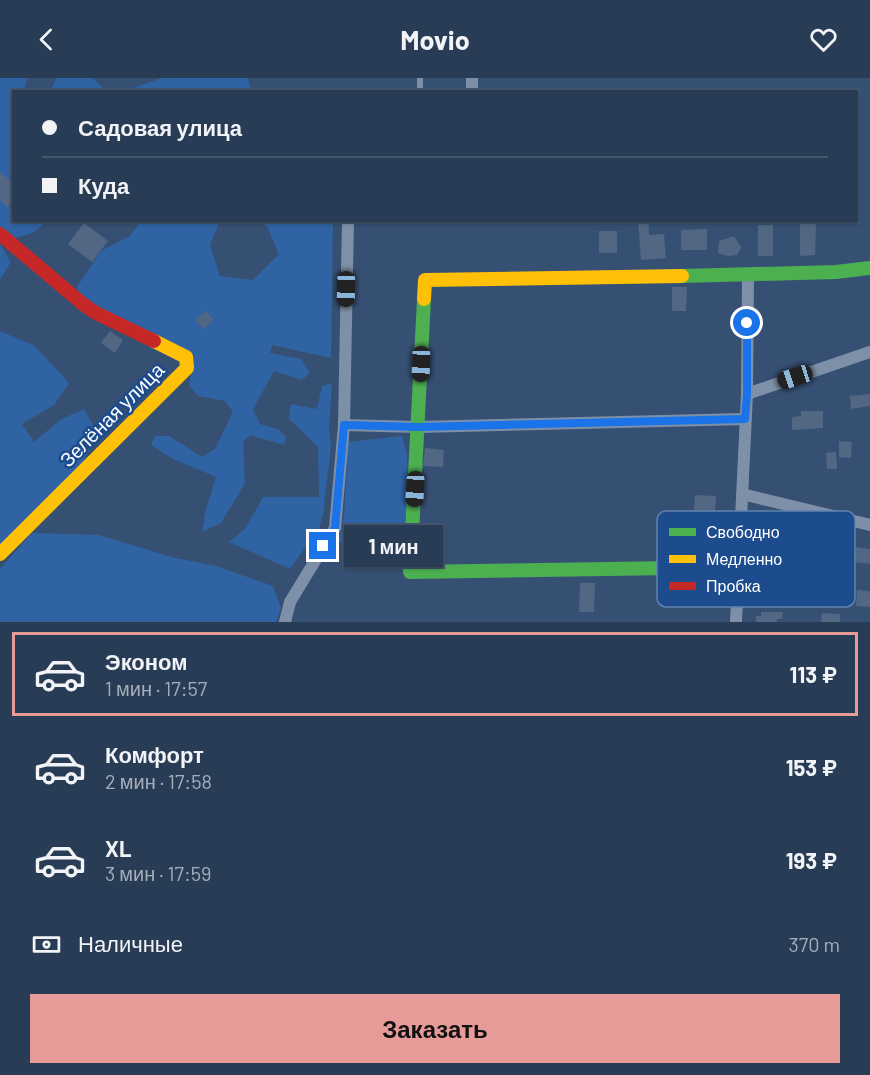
<!DOCTYPE html>
<html lang="ru">
<head>
<meta charset="utf-8">
<style>
	body { margin:0; font-family:Barlow,sans-serif; background:#30435c; color:#f1f3f6; height:100vh; display:flex; flex-direction:column; font-size:22px; white-space:nowrap }
	* { box-sizing:border-box; margin:0 }
	p { font-size:20px; color:#a5adb9 }
	.icon { flex:none; width:33px; height:33px; fill:none; stroke:currentColor; stroke-width:2; stroke-linecap:round; stroke-linejoin:round }
	.map { position:relative; height:544px; overflow:hidden }
	.sheet { display:flex; flex-direction:column; background:#283c56; flex:1 }
	.sheet>* { flex:none }
	.banner { position:absolute; left:12px; top:12px; width:846px; height:132px; border-radius:0px; box-shadow:0 2px 4px #0004,0 0 0 2px #44566c; display:grid; align-content:center; height:132px; padding:0 30px; background:#283c56 }
	.end { position:absolute; width:27px; height:27px; margin:-14px; border:8px solid #1a73e8; background:#fff; box-shadow:0 0 0 3px #fff }
	.from { border-radius:50% }
	.bubble { position:absolute; height:42px; border-radius:0px; background:#283c56; box-shadow:0 2px 4px #0004,0 0 0 2px #44566c; font-size:20px; font-weight:700; line-height:42px; text-align:center }
	.car { position:absolute; width:18px; height:36px; margin:-18px -9px; border-radius:8px; box-shadow:0 0 4px 2px #0007; background:linear-gradient(#222 24%,#8ab4d8 0 40%,#222 0 76%,#8ab4d8 0 86%,#222 0) }
	.banner b { display:flex; align-items:center; gap:21px; height:57px; font-size:22px }
	.banner b+b { border-top:2px solid #44566c }
	.banner i { width:15px; height:15px; background:#f1f3f6 }
	ul { padding:10px 0 0; list-style:none }
	li { display:flex; align-items:center; gap:18px; height:84px; margin:0 12px 9px; padding:0 18px; border:3px solid transparent; border-radius:0px }
	li div { flex:1 }
	li b { display:block; font-size:22px }
	li em { font-style:normal; font-weight:700 }
	li.on { border-color:#e69b98 }
	li>.icon { width:54px; height:54px; stroke-width:1.5 }
	.pay { display:flex; align-items:center; gap:15px; height:66px; padding:0 30px; font-size:22px }
	.pay p { margin-inline-start:auto }
	.button { display:flex; gap:12px; margin-top:auto; padding:12px 30px }
	.button a { flex:1; height:69px; border-radius:0px; background:#e69b98; color:#111; font-size:24px; font-weight:700; line-height:69px; text-align:center }
	header { display:flex; justify-content:space-between; align-items:center; height:78px; padding:0 30px; background:#283c56; font-size:27px; font-weight:700 }
	.map>svg:first-child { display:block }
	.green { fill:#3063a3 }
	.building { fill:#526783 }
	.lines { fill:none; stroke-linecap:round; stroke-linejoin:round }
	.lane { stroke:#7d90a7; stroke-width:6 }
	.street { stroke:#7d90a7; stroke-width:12 }
	.fast { stroke:#4caf50; stroke-width:14 }
	.slow { stroke:#ffc107; stroke-width:14 }
	.jam { stroke:#c62828; stroke-width:14 }
	.route { stroke:#1a73e8; stroke-width:8 }
	.labels { text-anchor:middle; stroke-width:5; stroke-linejoin:round; paint-order:stroke }
	.street-label { font-size:20px; fill:#fff; stroke:#1c4c8d }
	.key { fill:#1c4c8d; stroke:#6082af; stroke-width:1.5 }
	.key-label { font-size:16px; fill:#fff }
</style>
</head>
<body>
<header><svg class="icon" aria-label="back" viewBox="0 0 24 24"><path d="M15 5l-7 7 7 7"/></svg>Movio<svg class="icon" aria-label="heart" viewBox="0 0 24 24"><path d="M12 20l-8-8c-3-5 5-10 8-4 3-6 11-1 8 4z"/></svg></header>
<div class="map">
<svg width="870" height="544" viewBox="0 0 870 544">
	<rect width="100%" height="100%" fill="#365073"/>
	<g class="green">
		<path d="M 0,0 L 28,0 L 23,13 L 14,14 L 14,142 L 47,143 L 33,155 L 15,160 L 0,150 Z"/>
		<path d="M 57,0 L 92,0 L 106,13 L 50,13 Z"/>
		<path d="M 162,0 L 248,0 L 251,13 L 124,13 Z"/>
		<path d="M 141,143 L 220,143 L 210,167 L 220,198 L 253,202 L 279,176 L 267,149 L 260,143 L 333,143 L 331,280 L 272,267 L 270,275 L 301,281 L 310,295 L 302,302 L 274,293 L 253,331 L 260,346 L 278,351 L 286,359 L 284,367 L 250,357 L 243,364 L 245,405 L 221,445 L 202,454 L 206,431 L 216,399 L 173,381 L 151,367 L 155,358 L 169,358 L 202,379 L 215,371 L 233,334 L 225,323 L 198,318 L 189,307 L 192,293 L 79,217 L 77,209 L 101,173 L 130,158 Z"/>
		<path d="M 0,166 L 11,184 L 0,202 Z"/>
		<path d="M 0,253 L 35,268 L 69,305 L 54,327 L 22,346 L 34,364 L 60,342 L 84,331 L 98,356 L 82,386 L 0,469 Z"/>
		<path d="M 332,305 L 329,350 L 331,368 L 323,437 L 319,450 L 290,491 L 229,464 L 245,451 L 263,419 L 319,419 L 318,369 L 289,341 L 291,326 L 317,331 L 322,308 Z"/>
		<path d="M 402,358 L 407,378 L 410,439 L 388,474 L 358,487 L 343,466 L 338,463 L 344,438 L 348,364 Z"/>
		<path d="M 32,455 L 99,457 L 175,480 L 216,488 L 273,508 L 281,530 L 276,544 L 0,544 L 0,491 Z"/>
	</g>
	<g class="building">
		<path d="M 856,85 L 858,85 L 859,101 L 856,101 Z"/>
		<path d="M 0,94 L 14,105 L 14,122 L 7,129 L 0,122 Z"/>
		<path d="M 638,142 L 648,142 L 649,157 L 664,156 L 666,180 L 641,182 Z"/>
		<path d="M 806,142 L 816,145 L 815,177 L 800,178 L 800,146 Z"/>
		<path d="M 84,145 L 108,163 L 92,184 L 68,166 Z"/>
		<rect x="758" y="147" width="15" height="31"/>
		<path d="M 707,151 L 707,172 L 681,172 L 681,152 Z"/>
		<rect x="599" y="153" width="18" height="22"/>
		<path d="M 734,158 L 741,169 L 737,177 L 728,178 L 718,175 L 719,163 Z"/>
		<path d="M 672,209 L 687,209 L 686,233 L 672,233 Z"/>
		<path d="M 206,233 L 214,242 L 203,251 L 195,242 Z"/>
		<path d="M 110,253 L 123,262 L 115,275 L 101,265 Z"/>
		<path d="M 870,316 L 870,328 L 851,331 L 850,318 Z"/>
		<path d="M 801,333 L 823,333 L 823,350 L 792,352 L 792,339 L 801,338 Z"/>
		<path d="M 839,363 L 852,364 L 851,380 L 839,379 Z"/>
		<path d="M 425,370 L 444,372 L 443,389 L 423,388 Z"/>
		<path d="M 836,374 L 837,391 L 827,391 L 826,375 Z"/>
		<path d="M 695,417 L 716,418 L 715,434 L 694,433 Z"/>
		<path d="M 846,464 L 855,465 L 854,469 L 870,471 L 870,486 L 844,483 Z"/>
		<path d="M 580,505 L 595,505 L 594,534 L 579,534 Z"/>
		<path d="M 857,512 L 870,513 L 870,529 L 856,528 Z"/>
		<path d="M 761,534 L 783,534 L 782,541 L 777,541 L 777,544 L 756,544 L 756,538 L 761,538 Z"/>
		<path d="M 822,535 L 840,536 L 840,544 L 821,544 Z"/>
	</g>
	<g class="lines">
		<path class="lane" d="M 420,14 L 420,0"/>
		<g class="street">
			<path d="M 472,14 L 472,0"/>
			<path d="M 747,316 L 870,274"/>
			<path d="M 344,347 L 418,349 L 745,341"/>
			<path d="M 742,416 L 870,447"/>
			<path d="M 285,544 L 290,524 L 335,450 L 344,347 L 348,142"/>
			<path d="M 736,544 L 747,316 L 748,197"/>
		</g>
		<g class="fast">
			<path d="M 682,198 L 836,194 L 870,190"/>
			<path d="M 424,221 L 410,494 L 739,489"/>
		</g>
		<g class="slow">
			<path d="M 424,221 L 425,202 L 682,198"/>
			<path d="M 0,476 L 187,290 L 186,279 L 154,263"/>
		</g>
		<path class="jam" d="M 0,156 L 84,227 L 96,235 L 154,263"/>
	</g>
	<g class="lines">
		<path class="route" d="M 323,468 L 335,450 L 344,347 L 418,349 L 745,341 L 747,316 L 747,245"/>
	</g>
	<g class="labels">
		<g class="street-label">
			<text transform="translate(112 337) rotate(-45)" y="7">Зелёная улица</text>
		</g>
	</g>
	<rect x="657" y="433" width="198" height="96" rx="9" class="key"/>
	<rect x="669" y="450" width="27" height="8" fill="#4caf50"/>
	<rect x="669" y="477" width="27" height="8" fill="#ffc107"/>
	<rect x="669" y="504" width="27" height="8" fill="#c62828"/>
	<g class="key-label">
		<text x="706" y="460">Свободно</text>
		<text x="706" y="487">Медленно</text>
		<text x="706" y="514">Пробка</text>
	</g>
</svg>
<i class="end from" style="left:747px;top:245px"></i>
<i class="end" style="left:323px;top:468px"></i>
<div class="bubble" style="left:344px;top:447px;width:99px">1 мин</div>
<i class="car" style="left:346px;top:211px;rotate:181deg"></i>
<i class="car" style="left:421px;top:286px;rotate:182deg"></i>
<i class="car" style="left:795px;top:299px;rotate:252deg"></i>
<i class="car" style="left:415px;top:411px;rotate:183deg"></i>
<div class="banner">
<b><i class="from"></i>Садовая улица</b>
<b><i></i>Куда</b>
</div>
</div>
<section class="sheet">
<ul>
<li class="on"><svg class="icon" aria-label="car" viewBox="0 0 24 24"><path d="M5 17H2v-5l4-1 3-4h7l3 4 3 1v5h-3M9 17h6M6 11h13"/><circle cx="7" cy="17" r="2"/><circle cx="17" cy="17" r="2"/></svg><div><b>Эконом</b><p>1 мин · 17:57</p></div><em>113 ₽</em></li>
<li><svg class="icon" aria-label="car" viewBox="0 0 24 24"><path d="M5 17H2v-5l4-1 3-4h7l3 4 3 1v5h-3M9 17h6M6 11h13"/><circle cx="7" cy="17" r="2"/><circle cx="17" cy="17" r="2"/></svg><div><b>Комфорт</b><p>2 мин · 17:58</p></div><em>153 ₽</em></li>
<li><svg class="icon" aria-label="car" viewBox="0 0 24 24"><path d="M5 17H2v-5l4-1 3-4h7l3 4 3 1v5h-3M9 17h6M6 11h13"/><circle cx="7" cy="17" r="2"/><circle cx="17" cy="17" r="2"/></svg><div><b>XL</b><p>3 мин · 17:59</p></div><em>193 ₽</em></li>
</ul>
<div class="pay"><svg class="icon" aria-label="cash" viewBox="0 0 24 24"><path d="M3 7h18v10H3z"/><circle cx="12" cy="12" r="2"/></svg>Наличные<p>370 m</p></div>
<div class="button"><a>Заказать</a></div>
</section>
</body>
</html>
